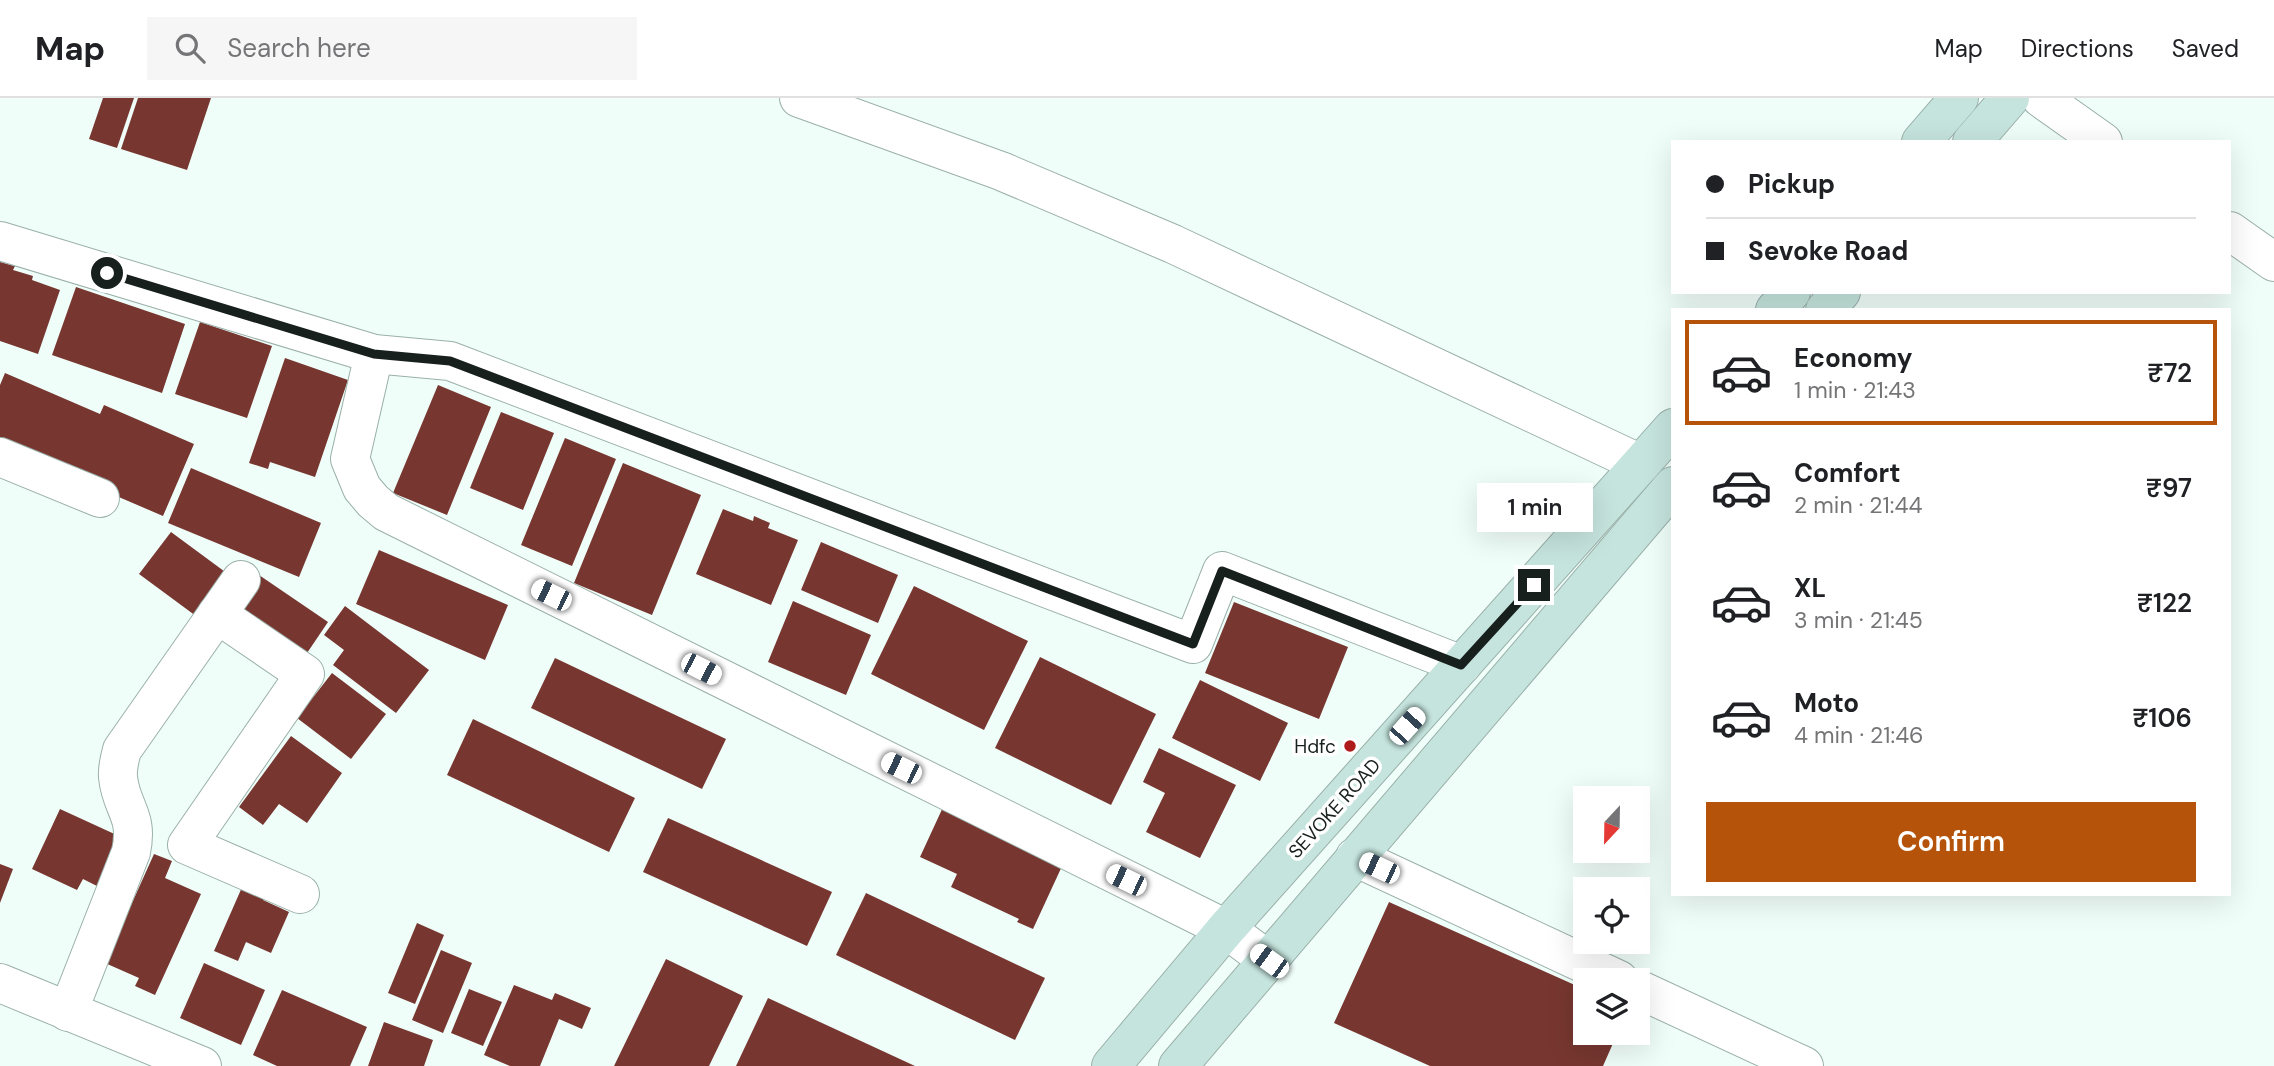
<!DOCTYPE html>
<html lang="en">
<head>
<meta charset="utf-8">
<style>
	body { margin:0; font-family:"DM Sans",sans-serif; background:#f6f6f6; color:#202124; height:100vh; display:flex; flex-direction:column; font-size:26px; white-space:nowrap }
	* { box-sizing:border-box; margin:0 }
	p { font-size:23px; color:#757577 }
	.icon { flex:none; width:38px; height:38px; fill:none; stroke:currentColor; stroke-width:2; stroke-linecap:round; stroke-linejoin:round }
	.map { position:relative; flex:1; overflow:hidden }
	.details { position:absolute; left:1671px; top:210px; width:560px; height:588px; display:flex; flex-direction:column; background:#fff; border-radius:0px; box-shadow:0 7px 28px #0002 }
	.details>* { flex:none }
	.guide { position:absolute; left:1671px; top:42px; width:560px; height:154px; border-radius:0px; box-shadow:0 7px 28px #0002; display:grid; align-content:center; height:154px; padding:0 35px; background:#fff }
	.needle { width:46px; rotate:202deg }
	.tools { position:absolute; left:1573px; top:688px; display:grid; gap:14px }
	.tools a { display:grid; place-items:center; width:77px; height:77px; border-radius:0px; background:#fff; box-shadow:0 7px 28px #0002; font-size:35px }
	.end { position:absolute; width:32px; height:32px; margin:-16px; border:9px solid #18201d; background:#fff; box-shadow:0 0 0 4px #fff }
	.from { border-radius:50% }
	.bubble { position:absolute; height:49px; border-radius:0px; background:#fff; box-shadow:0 7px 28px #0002; font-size:23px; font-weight:600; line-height:49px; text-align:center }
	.car { position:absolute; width:21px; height:42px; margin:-21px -10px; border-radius:9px; box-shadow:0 0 5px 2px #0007; background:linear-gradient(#fff 24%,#345 0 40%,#fff 0 76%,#345 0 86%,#fff 0) }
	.guide b { display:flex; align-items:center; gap:24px; height:66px; font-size:26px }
	.guide b+b { border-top:2px solid #e0e0e0 }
	.guide i { width:18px; height:18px; background:#202124 }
	ul { padding:12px 0 0; list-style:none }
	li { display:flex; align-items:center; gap:21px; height:105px; margin:0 14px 10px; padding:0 21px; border:4px solid transparent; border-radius:0px }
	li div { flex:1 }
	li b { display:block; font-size:26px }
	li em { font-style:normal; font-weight:600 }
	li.on { border-color:#b45309 }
	li>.icon { width:63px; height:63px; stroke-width:1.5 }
	.button { display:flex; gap:14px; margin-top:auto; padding:14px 35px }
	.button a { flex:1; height:80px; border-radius:0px; background:#b45309; color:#fff; font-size:28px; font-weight:600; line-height:80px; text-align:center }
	header { display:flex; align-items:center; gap:42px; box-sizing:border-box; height:98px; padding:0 35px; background:#fff; border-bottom:2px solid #e0e0e0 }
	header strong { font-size:33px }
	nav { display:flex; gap:38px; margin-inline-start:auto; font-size:24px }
	.search { width:490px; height:63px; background:#f6f6f6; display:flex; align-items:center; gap:18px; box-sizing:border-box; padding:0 24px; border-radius:0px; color:#757577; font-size:26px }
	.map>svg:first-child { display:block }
	.building { fill:#773730 }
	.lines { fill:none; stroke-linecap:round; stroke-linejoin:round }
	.minor-casing { stroke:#9ab0a9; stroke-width:40 }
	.tertiary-casing { stroke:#9ab0a9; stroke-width:40 }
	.secondary-casing { stroke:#9ab0a9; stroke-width:40 }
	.minor { stroke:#fff; stroke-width:38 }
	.tertiary { stroke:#fff; stroke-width:38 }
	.secondary { stroke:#c5e4dd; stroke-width:38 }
	.route { stroke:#18201d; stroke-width:9 }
	.poi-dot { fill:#ad1c1b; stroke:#fff; stroke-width:2.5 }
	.labels { text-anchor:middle; stroke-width:7; stroke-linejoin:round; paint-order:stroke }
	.poi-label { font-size:19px; fill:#18201d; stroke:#fff; text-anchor:end }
	.street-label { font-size:19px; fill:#18201d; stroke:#fff }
</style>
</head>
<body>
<header>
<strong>Map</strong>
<div class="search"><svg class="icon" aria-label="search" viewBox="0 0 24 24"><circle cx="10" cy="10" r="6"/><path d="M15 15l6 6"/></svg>Search here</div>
<nav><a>Map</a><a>Directions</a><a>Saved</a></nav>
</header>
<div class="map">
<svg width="2274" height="968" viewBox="0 0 2274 968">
	<rect width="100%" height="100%" fill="#f0fefa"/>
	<g class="building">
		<path d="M 103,0 L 134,0 L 117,50 L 89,41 Z"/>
		<path d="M 138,0 L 211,0 L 187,72 L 121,51 Z"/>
		<path d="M 0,164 L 15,168 L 13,172 L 33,178 L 32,182 L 60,192 L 38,256 L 0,243 Z"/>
		<path d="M 76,189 L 185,226 L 162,295 L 52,257 Z"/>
		<path d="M 200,224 L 272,248 L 247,320 L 175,296 Z"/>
		<path d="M 285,260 L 348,282 L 315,379 L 270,364 L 268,371 L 249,365 Z"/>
		<path d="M 5,275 L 100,316 L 104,307 L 194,346 L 163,418 L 0,348 L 0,287 Z"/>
		<path d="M 438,287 L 491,309 L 447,417 L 393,395 Z"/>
		<path d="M 501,314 L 554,335 L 523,412 L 470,390 Z"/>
		<path d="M 565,340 L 616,361 L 572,468 L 521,447 Z"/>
		<path d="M 623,365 L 701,397 L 652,517 L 574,485 Z"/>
		<path d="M 191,370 L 321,425 L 299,479 L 168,425 Z"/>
		<path d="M 723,411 L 753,423 L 754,418 L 770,425 L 768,430 L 798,442 L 771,507 L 696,476 Z"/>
		<path d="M 171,434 L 232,479 L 200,521 L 139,476 Z"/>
		<path d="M 821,444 L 898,477 L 878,525 L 801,492 Z"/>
		<path d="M 379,452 L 508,507 L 485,562 L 356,506 Z"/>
		<path d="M 259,477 L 328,524 L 303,561 L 234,513 Z"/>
		<path d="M 914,488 L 1028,543 L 984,632 L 871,576 Z"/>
		<path d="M 793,503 L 871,537 L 846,597 L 768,564 Z"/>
		<path d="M 1234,504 L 1348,549 L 1319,621 L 1205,575 Z"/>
		<path d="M 345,508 L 429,572 L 396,615 L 333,567 L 344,552 L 324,537 Z"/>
		<path d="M 1040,559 L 1156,616 L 1111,707 L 995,650 Z"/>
		<path d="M 555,560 L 726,641 L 702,691 L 531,610 Z"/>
		<path d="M 332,575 L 386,616 L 351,661 L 297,620 Z"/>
		<path d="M 1200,582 L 1288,625 L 1260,683 L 1172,640 Z"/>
		<path d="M 473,621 L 635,700 L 609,754 L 447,677 Z"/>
		<path d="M 291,638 L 342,675 L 307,725 L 279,706 L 263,727 L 239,709 Z"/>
		<path d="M 1159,650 L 1236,687 L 1200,760 L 1146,734 L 1165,695 L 1143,684 Z"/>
		<path d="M 944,707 L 1063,766 L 1033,831 L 1017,824 L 1019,821 L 951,789 L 957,776 L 920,759 Z"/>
		<path d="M 60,711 L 121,739 L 97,788 L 83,781 L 77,792 L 32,771 Z"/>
		<path d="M 668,720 L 832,794 L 807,848 L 643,774 Z"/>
		<path d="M 154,756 L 172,763 L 165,780 L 201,796 L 155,897 L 135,888 L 139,880 L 105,865 Z"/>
		<path d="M 0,766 L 13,771 L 0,805 Z"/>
		<path d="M 243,787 L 265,797 L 263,802 L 289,814 L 271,855 L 246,844 L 238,863 L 214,853 Z"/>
		<path d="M 866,795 L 1045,880 L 1015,942 L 836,857 Z"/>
		<path d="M 1389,804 L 1586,892 L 1586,934 L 1618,934 L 1603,968 L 1430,968 L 1334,925 Z"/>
		<path d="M 417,825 L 444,837 L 415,906 L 388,895 Z"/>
		<path d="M 441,852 L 472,865 L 443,935 L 412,922 Z"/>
		<path d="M 666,861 L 743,898 L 709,968 L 614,968 Z"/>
		<path d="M 204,865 L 265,892 L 241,947 L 180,920 Z"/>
		<path d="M 514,887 L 552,902 L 555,895 L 591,910 L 582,931 L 559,921 L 540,968 L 510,968 L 484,957 Z"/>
		<path d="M 469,891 L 502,904 L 483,948 L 451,935 Z"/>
		<path d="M 282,892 L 367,929 L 350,968 L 277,968 L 253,957 Z"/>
		<path d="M 768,900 L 915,968 L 736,968 Z"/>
		<path d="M 384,924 L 433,942 L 424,968 L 368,968 Z"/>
	</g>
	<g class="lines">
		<g class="minor-casing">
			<g id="minor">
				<path d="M 799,0 L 1001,73 L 1173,146 L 1641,366"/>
				<path d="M 2041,0 L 2103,44"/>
				<path d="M 2230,133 L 2274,164"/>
				<path d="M 0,143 L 374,256 L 450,263 L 1193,546 L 1222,473 L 1462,567"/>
				<path d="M 374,256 L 350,361 L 362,390 L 373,403 L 386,414 L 1226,831 L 1269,863"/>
				<path d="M 0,359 L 100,400"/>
				<path d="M 217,516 L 305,576 L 187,747 L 300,796"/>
				<path d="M 1355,759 L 1619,882"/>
				<path d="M 1638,891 L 1804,968"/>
				<path d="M 68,914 L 131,754 C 139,716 121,711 118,679 C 117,670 120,660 122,652 L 241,482"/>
			</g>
		</g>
		<g class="tertiary-casing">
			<path id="tertiary" d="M 0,885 L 202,968"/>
		</g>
		<g class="secondary-casing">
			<g id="secondary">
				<path d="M 1921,44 L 1959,0"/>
				<path d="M 1972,44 L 2010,0"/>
				<path d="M 1775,212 L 1791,194"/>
				<path d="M 1825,212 L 1841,194"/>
				<path d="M 1111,968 L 1226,831 L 1673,330"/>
				<path d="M 1178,968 L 1673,388"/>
			</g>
		</g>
		<use href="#minor" class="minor"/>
		<use href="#tertiary" class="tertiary"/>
		<use href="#secondary" class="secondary"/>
	</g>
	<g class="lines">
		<path class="route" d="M 107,175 L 374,256 L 450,263 L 1193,546 L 1222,473 L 1461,567 L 1534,487"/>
	</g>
	<circle class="poi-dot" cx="1350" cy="648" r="7"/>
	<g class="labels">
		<g class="poi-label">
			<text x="1336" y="655">Hdfc</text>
		</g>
		<g class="street-label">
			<text transform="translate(1334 710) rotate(-48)" y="7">SEVOKE ROAD</text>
		</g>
	</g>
</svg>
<div class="tools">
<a><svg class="needle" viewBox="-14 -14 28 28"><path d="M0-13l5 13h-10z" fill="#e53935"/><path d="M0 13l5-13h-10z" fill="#757577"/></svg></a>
<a><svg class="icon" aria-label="locate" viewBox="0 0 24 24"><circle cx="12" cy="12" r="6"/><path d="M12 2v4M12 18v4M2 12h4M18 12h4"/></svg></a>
<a><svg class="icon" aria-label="layers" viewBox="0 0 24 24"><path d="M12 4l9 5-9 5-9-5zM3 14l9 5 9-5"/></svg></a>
</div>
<i class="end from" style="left:107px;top:175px"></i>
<i class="end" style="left:1534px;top:487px"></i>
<div class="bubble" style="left:1477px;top:385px;width:116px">1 min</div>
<i class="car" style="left:551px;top:497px;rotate:296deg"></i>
<i class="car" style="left:701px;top:571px;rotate:117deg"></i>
<i class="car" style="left:1407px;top:628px;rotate:42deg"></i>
<i class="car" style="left:901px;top:670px;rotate:296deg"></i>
<i class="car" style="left:1379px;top:770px;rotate:295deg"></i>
<i class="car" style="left:1126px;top:782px;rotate:296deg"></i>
<i class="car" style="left:1269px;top:863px;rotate:306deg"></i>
<div class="guide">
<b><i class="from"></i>Pickup</b>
<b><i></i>Sevoke Road</b>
</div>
<section class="details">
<ul>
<li class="on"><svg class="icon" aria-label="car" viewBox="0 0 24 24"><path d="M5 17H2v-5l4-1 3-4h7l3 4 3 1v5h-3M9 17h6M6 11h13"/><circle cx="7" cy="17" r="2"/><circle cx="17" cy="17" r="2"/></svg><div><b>Economy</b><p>1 min · 21:43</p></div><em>₹72</em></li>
<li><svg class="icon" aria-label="car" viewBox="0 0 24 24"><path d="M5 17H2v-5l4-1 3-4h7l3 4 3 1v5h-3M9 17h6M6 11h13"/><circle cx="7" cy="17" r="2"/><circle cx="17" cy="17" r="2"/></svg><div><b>Comfort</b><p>2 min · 21:44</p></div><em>₹97</em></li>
<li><svg class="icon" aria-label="car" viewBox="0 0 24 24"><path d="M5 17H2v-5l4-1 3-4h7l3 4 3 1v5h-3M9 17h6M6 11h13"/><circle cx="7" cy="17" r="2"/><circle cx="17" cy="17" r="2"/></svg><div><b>XL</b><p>3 min · 21:45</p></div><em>₹122</em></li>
<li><svg class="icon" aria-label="car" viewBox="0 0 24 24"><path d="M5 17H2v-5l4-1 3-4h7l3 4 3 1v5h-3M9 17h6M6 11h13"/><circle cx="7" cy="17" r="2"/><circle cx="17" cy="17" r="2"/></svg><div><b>Moto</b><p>4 min · 21:46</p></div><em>₹106</em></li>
</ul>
<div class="button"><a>Confirm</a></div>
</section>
</div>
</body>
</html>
